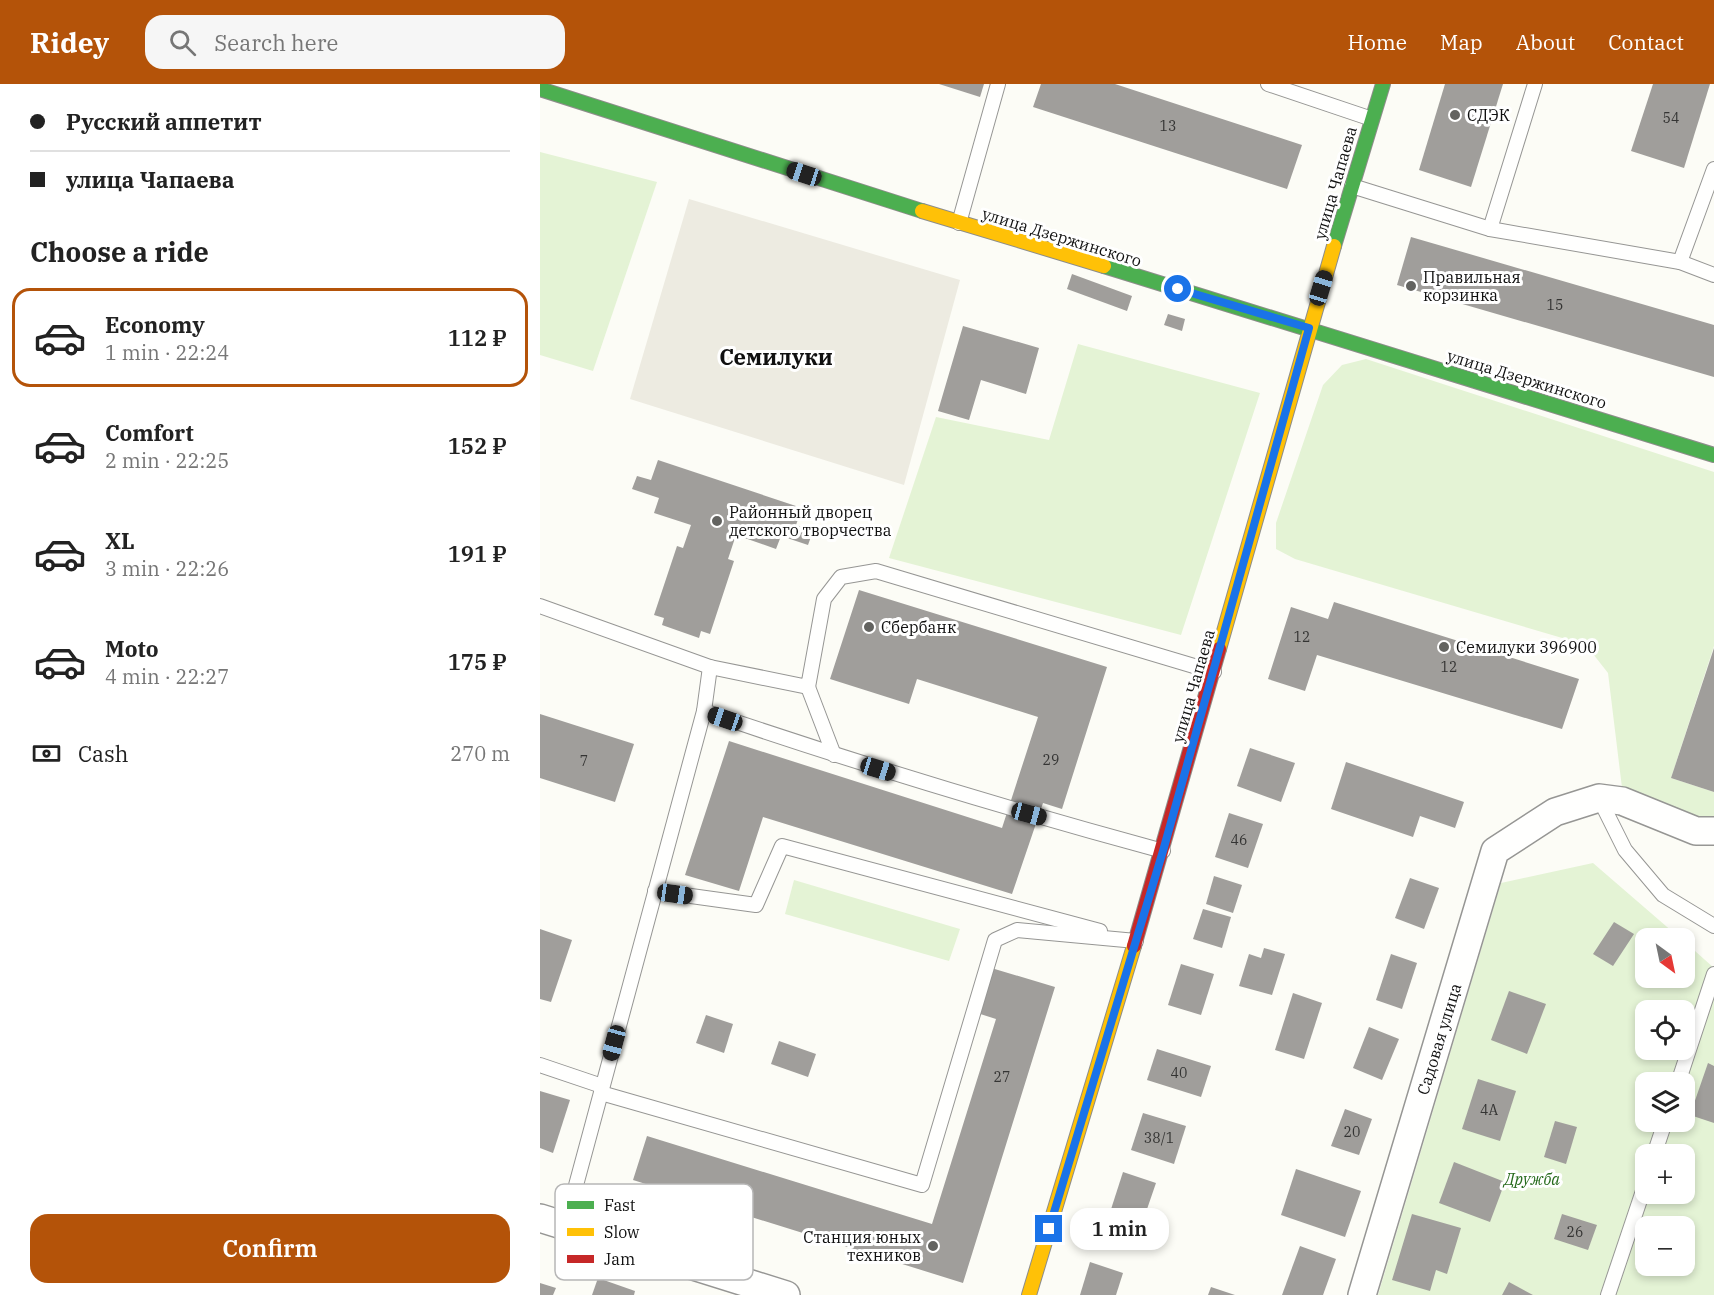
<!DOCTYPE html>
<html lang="en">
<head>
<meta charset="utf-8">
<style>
	body { margin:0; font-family:"IBM Plex Serif",serif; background:#f6f6f6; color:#222; height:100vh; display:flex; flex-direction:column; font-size:22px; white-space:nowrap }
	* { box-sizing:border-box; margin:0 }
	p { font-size:20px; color:#767676 }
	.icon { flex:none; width:33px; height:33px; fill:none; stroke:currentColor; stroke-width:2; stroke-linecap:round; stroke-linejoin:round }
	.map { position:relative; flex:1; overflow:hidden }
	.side { display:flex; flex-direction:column; background:#fff; width:540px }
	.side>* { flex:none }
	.guide { display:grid; align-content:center; height:132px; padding:0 30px; background:#fff }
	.needle { width:39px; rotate:147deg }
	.tools { position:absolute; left:1095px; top:844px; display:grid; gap:12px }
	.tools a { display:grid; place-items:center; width:60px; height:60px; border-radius:12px; background:#fff; box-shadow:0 3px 9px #0003; font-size:30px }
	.end { position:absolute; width:27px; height:27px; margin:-14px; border:8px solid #1a73e8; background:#fff; box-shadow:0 0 0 3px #fff }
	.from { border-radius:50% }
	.bubble { position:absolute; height:42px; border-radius:18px; background:#fff; box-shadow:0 3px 9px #0003; font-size:20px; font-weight:600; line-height:42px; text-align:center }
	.car { position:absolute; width:18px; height:36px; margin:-18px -9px; border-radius:8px; box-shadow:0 0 4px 2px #0007; background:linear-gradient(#222 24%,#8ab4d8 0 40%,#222 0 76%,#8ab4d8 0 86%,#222 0) }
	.guide b { display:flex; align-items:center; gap:21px; height:57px; font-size:22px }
	.guide b+b { border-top:2px solid #e0e0e0 }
	.guide i { width:15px; height:15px; background:#222 }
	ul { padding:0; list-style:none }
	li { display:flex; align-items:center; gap:18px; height:99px; margin:0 12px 9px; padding:0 18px; border:3px solid transparent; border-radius:18px }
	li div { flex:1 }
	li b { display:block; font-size:22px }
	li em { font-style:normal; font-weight:600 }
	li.on { border-color:#b45309 }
	li>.icon { width:54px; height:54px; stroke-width:1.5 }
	h2 { padding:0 30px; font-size:27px; line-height:72px }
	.pay { display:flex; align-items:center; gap:15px; height:66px; padding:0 30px; font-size:22px }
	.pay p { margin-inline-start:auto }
	.primary-button { display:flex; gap:12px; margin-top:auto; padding:12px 30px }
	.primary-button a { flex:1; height:69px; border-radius:18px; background:#b45309; color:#fff; font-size:24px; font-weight:600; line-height:69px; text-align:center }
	header { display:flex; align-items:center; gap:36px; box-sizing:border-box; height:84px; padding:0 30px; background:#b45309; color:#fff }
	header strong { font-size:28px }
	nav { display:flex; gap:33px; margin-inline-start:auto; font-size:21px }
	.search { width:420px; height:54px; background:#f6f6f6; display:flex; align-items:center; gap:15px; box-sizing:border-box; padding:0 21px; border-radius:18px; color:#767676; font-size:22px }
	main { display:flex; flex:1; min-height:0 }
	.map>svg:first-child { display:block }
	.green { fill:#e4f3d5; fill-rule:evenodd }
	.plaza { fill:#edebe1 }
	.building { fill:#a09e9b }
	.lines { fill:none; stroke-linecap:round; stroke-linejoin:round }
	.lane-casing { stroke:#969694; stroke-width:16 }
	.street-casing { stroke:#969694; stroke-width:30 }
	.fast-casing { stroke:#8d8d8a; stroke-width:16 }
	.slow-casing { stroke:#8d8d8a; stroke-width:16 }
	.jam-casing { stroke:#8d8d8a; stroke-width:16 }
	.lane { stroke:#fffffe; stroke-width:14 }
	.street { stroke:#fffffe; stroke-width:27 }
	.fast { stroke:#4caf50; stroke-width:14 }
	.slow { stroke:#ffc107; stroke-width:14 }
	.jam { stroke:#c62828; stroke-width:14 }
	.route { stroke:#1a73e8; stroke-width:8 }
	.poi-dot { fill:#636360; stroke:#fff; stroke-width:2 }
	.labels { text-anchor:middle; stroke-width:6; stroke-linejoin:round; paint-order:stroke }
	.number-label { font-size:14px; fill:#343433 }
	.poi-label { font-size:16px; fill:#101010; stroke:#fff; text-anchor:start }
	.street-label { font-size:16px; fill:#101010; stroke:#fff }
	.park-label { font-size:16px; font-style:italic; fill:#276b1d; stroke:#fff }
	.district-label { font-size:22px; font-weight:bold; fill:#101010; stroke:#fff }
	.key { fill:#fff; stroke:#b7b7b7; stroke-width:1.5 }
	.key-label { font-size:16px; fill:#101010 }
</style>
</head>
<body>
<header>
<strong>Ridey</strong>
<div class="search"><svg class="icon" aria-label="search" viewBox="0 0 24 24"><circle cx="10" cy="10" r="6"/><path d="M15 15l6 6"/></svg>Search here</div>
<nav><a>Home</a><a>Map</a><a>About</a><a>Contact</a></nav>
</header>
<main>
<section class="side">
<div class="guide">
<b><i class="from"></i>Русский аппетит</b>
<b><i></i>улица Чапаева</b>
</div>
<h2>Choose a ride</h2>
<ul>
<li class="on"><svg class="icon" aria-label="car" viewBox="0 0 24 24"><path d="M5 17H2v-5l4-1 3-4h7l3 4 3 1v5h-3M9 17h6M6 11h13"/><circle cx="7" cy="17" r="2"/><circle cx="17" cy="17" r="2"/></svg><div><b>Economy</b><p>1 min · 22:24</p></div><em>112 ₽</em></li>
<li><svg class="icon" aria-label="car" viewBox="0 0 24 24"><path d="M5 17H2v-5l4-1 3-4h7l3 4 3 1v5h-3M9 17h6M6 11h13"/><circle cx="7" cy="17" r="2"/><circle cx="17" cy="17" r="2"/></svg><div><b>Comfort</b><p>2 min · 22:25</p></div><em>152 ₽</em></li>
<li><svg class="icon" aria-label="car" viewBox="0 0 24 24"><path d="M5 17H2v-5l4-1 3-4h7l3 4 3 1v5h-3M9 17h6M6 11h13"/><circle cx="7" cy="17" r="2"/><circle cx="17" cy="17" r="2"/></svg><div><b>XL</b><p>3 min · 22:26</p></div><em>191 ₽</em></li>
<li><svg class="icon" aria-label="car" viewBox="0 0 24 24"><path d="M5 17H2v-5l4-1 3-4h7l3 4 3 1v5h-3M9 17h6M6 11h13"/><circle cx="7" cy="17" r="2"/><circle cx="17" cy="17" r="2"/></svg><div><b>Moto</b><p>4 min · 22:27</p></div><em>175 ₽</em></li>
</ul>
<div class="pay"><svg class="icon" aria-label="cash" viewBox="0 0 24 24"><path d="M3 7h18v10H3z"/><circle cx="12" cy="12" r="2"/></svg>Cash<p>270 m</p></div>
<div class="primary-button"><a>Confirm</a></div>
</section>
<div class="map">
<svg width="1174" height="1211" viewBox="0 0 1174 1211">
	<rect width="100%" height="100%" fill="#fcfcf6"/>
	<g class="green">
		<path d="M 0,68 L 117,98 L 53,287 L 0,271 Z"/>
		<path d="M 538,260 L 720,309 L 641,551 L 349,474 L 396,333 L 509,356 Z"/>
		<path d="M 826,275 L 1174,388 L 1174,562 L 1131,694 L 1174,708 L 1174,737 L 1162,746 L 1083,712 L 1068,589 L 1046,561 L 755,475 L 736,465 L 736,439 L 783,301 L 802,281 Z"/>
		<path d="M 1053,779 L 1141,855 L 1106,855 L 1106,894 L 1144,894 L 1145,858 L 1174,884 L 1174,1211 L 838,1211 L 961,799 ZM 1106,927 L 1144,927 L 1144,966 L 1106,966 ZM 1106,999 L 1144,999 L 1144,1038 L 1106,1038 ZM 1106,1071 L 1144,1071 L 1144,1110 L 1106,1110 ZM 1106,1143 L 1144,1143 L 1144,1182 L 1106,1182 Z"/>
		<path d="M 254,796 L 420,845 L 409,877 L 245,830 Z"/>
	</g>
	<path class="plaza" d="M 149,115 L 420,196 L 364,401 L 90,315 Z"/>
	<g class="building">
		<path d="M 399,0 L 444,0 L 440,13 Z"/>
		<path d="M 501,0 L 575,0 L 762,61 L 747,105 L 493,23 Z"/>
		<path d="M 905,0 L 963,0 L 931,103 L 879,86 Z"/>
		<path d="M 1113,0 L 1170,0 L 1144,84 L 1091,67 Z"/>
		<path d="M 871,153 L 1174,241 L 1174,293 L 857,201 Z"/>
		<path d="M 532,190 L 592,212 L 587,227 L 527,205 Z"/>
		<path d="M 628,230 L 645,235 L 642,247 L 624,241 Z"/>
		<path d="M 423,242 L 499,264 L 486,310 L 441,296 L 429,336 L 398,327 Z"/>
		<path d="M 118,376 L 262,424 L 256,441 L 273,447 L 268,461 L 241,452 L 236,465 L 196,451 L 188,475 L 194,477 L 170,550 L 161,547 L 159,554 L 122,541 L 124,534 L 114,531 L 137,462 L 143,464 L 151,441 L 114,429 L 119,414 L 92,405 L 97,392 L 111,396 Z"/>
		<path d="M 319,506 L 567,583 L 522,725 L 503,719 L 472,810 L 223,733 L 199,807 L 145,791 L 189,657 L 462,744 L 498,633 L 377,595 L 369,620 L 290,595 Z"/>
		<path d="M 794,518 L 1039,595 L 1022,645 L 777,571 L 765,607 L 728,595 L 751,523 L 788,535 Z"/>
		<path d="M 1174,564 L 1174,708 L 1131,694 Z"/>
		<path d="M 0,630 L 94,660 L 75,718 L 0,694 Z"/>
		<path d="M 710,664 L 755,679 L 741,718 L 697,702 Z"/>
		<path d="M 806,678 L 924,718 L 915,744 L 880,732 L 873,753 L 791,725 Z"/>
		<path d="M 689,729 L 723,740 L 708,784 L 675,773 Z"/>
		<path d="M 674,792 L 702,801 L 693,829 L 666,820 Z"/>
		<path d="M 870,794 L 899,804 L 884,845 L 855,834 Z"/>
		<path d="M 663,825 L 691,833 L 682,864 L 653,855 Z"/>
		<path d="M 1074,838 L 1094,850 L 1073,882 L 1053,870 Z"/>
		<path d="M 0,845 L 32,856 L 11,918 L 0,915 Z"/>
		<path d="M 724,864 L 745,870 L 732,911 L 699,902 L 709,870 L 721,874 Z"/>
		<path d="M 851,870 L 877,879 L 862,925 L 836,916 Z"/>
		<path d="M 641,880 L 674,890 L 661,931 L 628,921 Z"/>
		<path d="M 448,883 L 515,903 L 423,1199 L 93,1096 L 107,1052 L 392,1140 L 456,935 L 434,928 Z"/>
		<path d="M 969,907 L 1006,920 L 987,970 L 951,956 Z"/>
		<path d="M 753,909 L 782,919 L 764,975 L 735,966 Z"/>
		<path d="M 166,931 L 193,940 L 184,969 L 156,959 Z"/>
		<path d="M 829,943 L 859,955 L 842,996 L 813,984 Z"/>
		<path d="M 239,957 L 276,970 L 268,993 L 231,980 Z"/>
		<path d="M 617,965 L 671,982 L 661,1013 L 607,996 Z"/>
		<path d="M 1168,979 L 1174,982 L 1174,1039 L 1150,1031 Z"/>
		<path d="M 938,995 L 976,1007 L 960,1057 L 922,1045 Z"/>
		<path d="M 0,1007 L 30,1016 L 13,1069 L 0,1064 Z"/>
		<path d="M 805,1025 L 832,1035 L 819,1071 L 791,1062 Z"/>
		<path d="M 603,1029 L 646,1042 L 634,1080 L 591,1066 Z"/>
		<path d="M 1015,1037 L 1037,1043 L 1026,1080 L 1004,1073 Z"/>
		<path d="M 914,1078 L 965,1098 L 950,1138 L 899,1119 Z"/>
		<path d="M 756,1085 L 821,1107 L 805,1153 L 741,1131 Z"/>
		<path d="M 583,1088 L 616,1099 L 596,1157 L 564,1147 Z"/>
		<path d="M 872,1130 L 921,1144 L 907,1190 L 896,1186 L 890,1207 L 852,1196 Z"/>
		<path d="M 1022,1130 L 1057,1141 L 1048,1166 L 1014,1155 Z"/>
		<path d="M 760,1162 L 796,1175 L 783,1211 L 742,1211 Z"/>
		<path d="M 550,1178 L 583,1189 L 576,1211 L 540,1211 Z"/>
		<path d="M 58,1194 L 95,1207 L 94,1211 L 52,1211 Z"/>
		<path d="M 969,1198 L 993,1211 L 962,1211 Z"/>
		<path d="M 0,1199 L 16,1204 L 13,1211 L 0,1211 Z"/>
		<path d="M 671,1203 L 695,1211 L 668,1211 Z"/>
	</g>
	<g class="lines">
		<g class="lane-casing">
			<g id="lane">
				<path d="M 728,0 L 832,35"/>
				<path d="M 812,102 L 950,145 L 1140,178 L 1174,191"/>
				<path d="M 419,139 L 458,0"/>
				<path d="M 950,145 L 995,0"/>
				<path d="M 1140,178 L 1174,85"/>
				<path d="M 0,522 L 170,583 L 268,603 L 284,515 L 301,493 L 336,487 L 674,588"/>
				<path d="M 268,603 L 294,671"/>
				<path d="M 164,627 C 316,679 468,725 623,767"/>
				<path d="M 1059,714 L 1085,766 L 1123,811 L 1174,842"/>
				<path d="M 115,807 L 216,821 L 242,762 L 560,847"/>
				<path d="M 0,981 L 62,1002"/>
				<path d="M 1138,999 L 1174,890"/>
				<path d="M 61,1009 L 382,1101 L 455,856 L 477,846 L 596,857"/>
				<path d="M 1114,1071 L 1125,1038"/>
				<path d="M 25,1142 L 164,627 L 170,583"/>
				<path d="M 1068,1211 L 1106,1098"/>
			</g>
		</g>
		<g class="street-casing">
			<g id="street">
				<path d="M 0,1134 L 246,1211"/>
				<path d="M 822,1211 L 955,767 L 1015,728 L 1059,714 L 1082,717 L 1156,747 L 1174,747"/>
			</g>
		</g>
		<g class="fast-casing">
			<g id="fast">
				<path d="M 0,5 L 382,127"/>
				<path d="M 794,162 L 843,0"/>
				<path d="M 564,182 L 1174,371"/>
			</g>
		</g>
		<g class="slow-casing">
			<g id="slow">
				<path d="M 382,127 L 564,182"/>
				<path d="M 679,565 L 794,162"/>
				<path d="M 489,1211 L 594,862"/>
			</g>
		</g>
		<g class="jam-casing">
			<path id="jam" d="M 594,862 L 679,565"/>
		</g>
		<use href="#lane" class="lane"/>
		<use href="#street" class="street"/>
		<use href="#fast" class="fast"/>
		<use href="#slow" class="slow"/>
		<use href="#jam" class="jam"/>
	</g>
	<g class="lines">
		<path class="route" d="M 509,1145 L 623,767 L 769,244 L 638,205"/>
	</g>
	<g class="poi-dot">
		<circle cx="915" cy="31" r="6"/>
		<circle cx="871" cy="202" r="6"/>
		<circle cx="177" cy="437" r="6"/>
		<circle cx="329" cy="543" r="6"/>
		<circle cx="904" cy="563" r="6"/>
		<circle cx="393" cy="1162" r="6"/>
	</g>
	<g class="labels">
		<g class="number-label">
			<text x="1131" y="39">54</text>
			<text x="628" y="47">13</text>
			<text x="1015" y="226">15</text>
			<text x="762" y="558">12</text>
			<text x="909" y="588">12</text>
			<text x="511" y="681">29</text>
			<text x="44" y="682">7</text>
			<text x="699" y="761">46</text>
			<text x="639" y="994">40</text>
			<text x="462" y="998">27</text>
			<text x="949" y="1031">4А</text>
			<text x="812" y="1053">20</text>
			<text x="619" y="1059">38/1</text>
			<text x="1035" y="1153">26</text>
		</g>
		<g class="poi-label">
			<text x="927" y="37">СДЭК</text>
			<text x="883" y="199">Правильная<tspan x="883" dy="18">корзинка</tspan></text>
			<text x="189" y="434">Районный дворец<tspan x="189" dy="18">детского творчества</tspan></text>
			<text x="341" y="549">Сбербанк</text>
			<text x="916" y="569">Семилуки 396900</text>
			<text x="381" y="1159" text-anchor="end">Станция юных<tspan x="381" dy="18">техников</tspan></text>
		</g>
		<g class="street-label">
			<text transform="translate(795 99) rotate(-74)" y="6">улица Чапаева</text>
			<text transform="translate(522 153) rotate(17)" y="6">улица Дзержинского</text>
			<text transform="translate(987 295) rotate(17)" y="6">улица Дзержинского</text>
			<text transform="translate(653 602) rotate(-74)" y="6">улица Чапаева</text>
			<text transform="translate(899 955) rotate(-73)" y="6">Садовая улица</text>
		</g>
		<g class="park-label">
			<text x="992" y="1101">Дружба</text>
		</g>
		<g class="district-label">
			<text x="236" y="281">Семилуки</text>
		</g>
	</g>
	<rect x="15" y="1100" width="198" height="96" rx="9" class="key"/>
	<rect x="27" y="1117" width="27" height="8" fill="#4caf50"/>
	<rect x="27" y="1144" width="27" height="8" fill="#ffc107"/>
	<rect x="27" y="1171" width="27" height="8" fill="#c62828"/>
	<g class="key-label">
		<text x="64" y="1127">Fast</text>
		<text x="64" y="1154">Slow</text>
		<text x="64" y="1181">Jam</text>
	</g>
</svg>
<div class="tools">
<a><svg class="needle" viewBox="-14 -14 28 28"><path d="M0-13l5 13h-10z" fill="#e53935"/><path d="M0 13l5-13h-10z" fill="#767676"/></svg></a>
<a><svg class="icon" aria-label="locate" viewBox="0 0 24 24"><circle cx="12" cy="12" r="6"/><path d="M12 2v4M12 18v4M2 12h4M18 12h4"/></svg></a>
<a><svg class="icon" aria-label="layers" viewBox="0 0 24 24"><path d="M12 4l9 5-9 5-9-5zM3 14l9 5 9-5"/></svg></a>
<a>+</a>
<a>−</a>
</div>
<i class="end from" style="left:638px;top:205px"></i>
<i class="end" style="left:509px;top:1145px"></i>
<div class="bubble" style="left:530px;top:1124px;width:99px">1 min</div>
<i class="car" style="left:264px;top:90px;rotate:288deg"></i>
<i class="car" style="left:781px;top:204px;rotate:17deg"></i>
<i class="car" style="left:185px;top:635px;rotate:289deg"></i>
<i class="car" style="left:338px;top:685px;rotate:107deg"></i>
<i class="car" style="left:489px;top:730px;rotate:105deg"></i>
<i class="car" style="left:135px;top:810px;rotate:98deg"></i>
<i class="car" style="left:74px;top:959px;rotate:195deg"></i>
</div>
</main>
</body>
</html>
